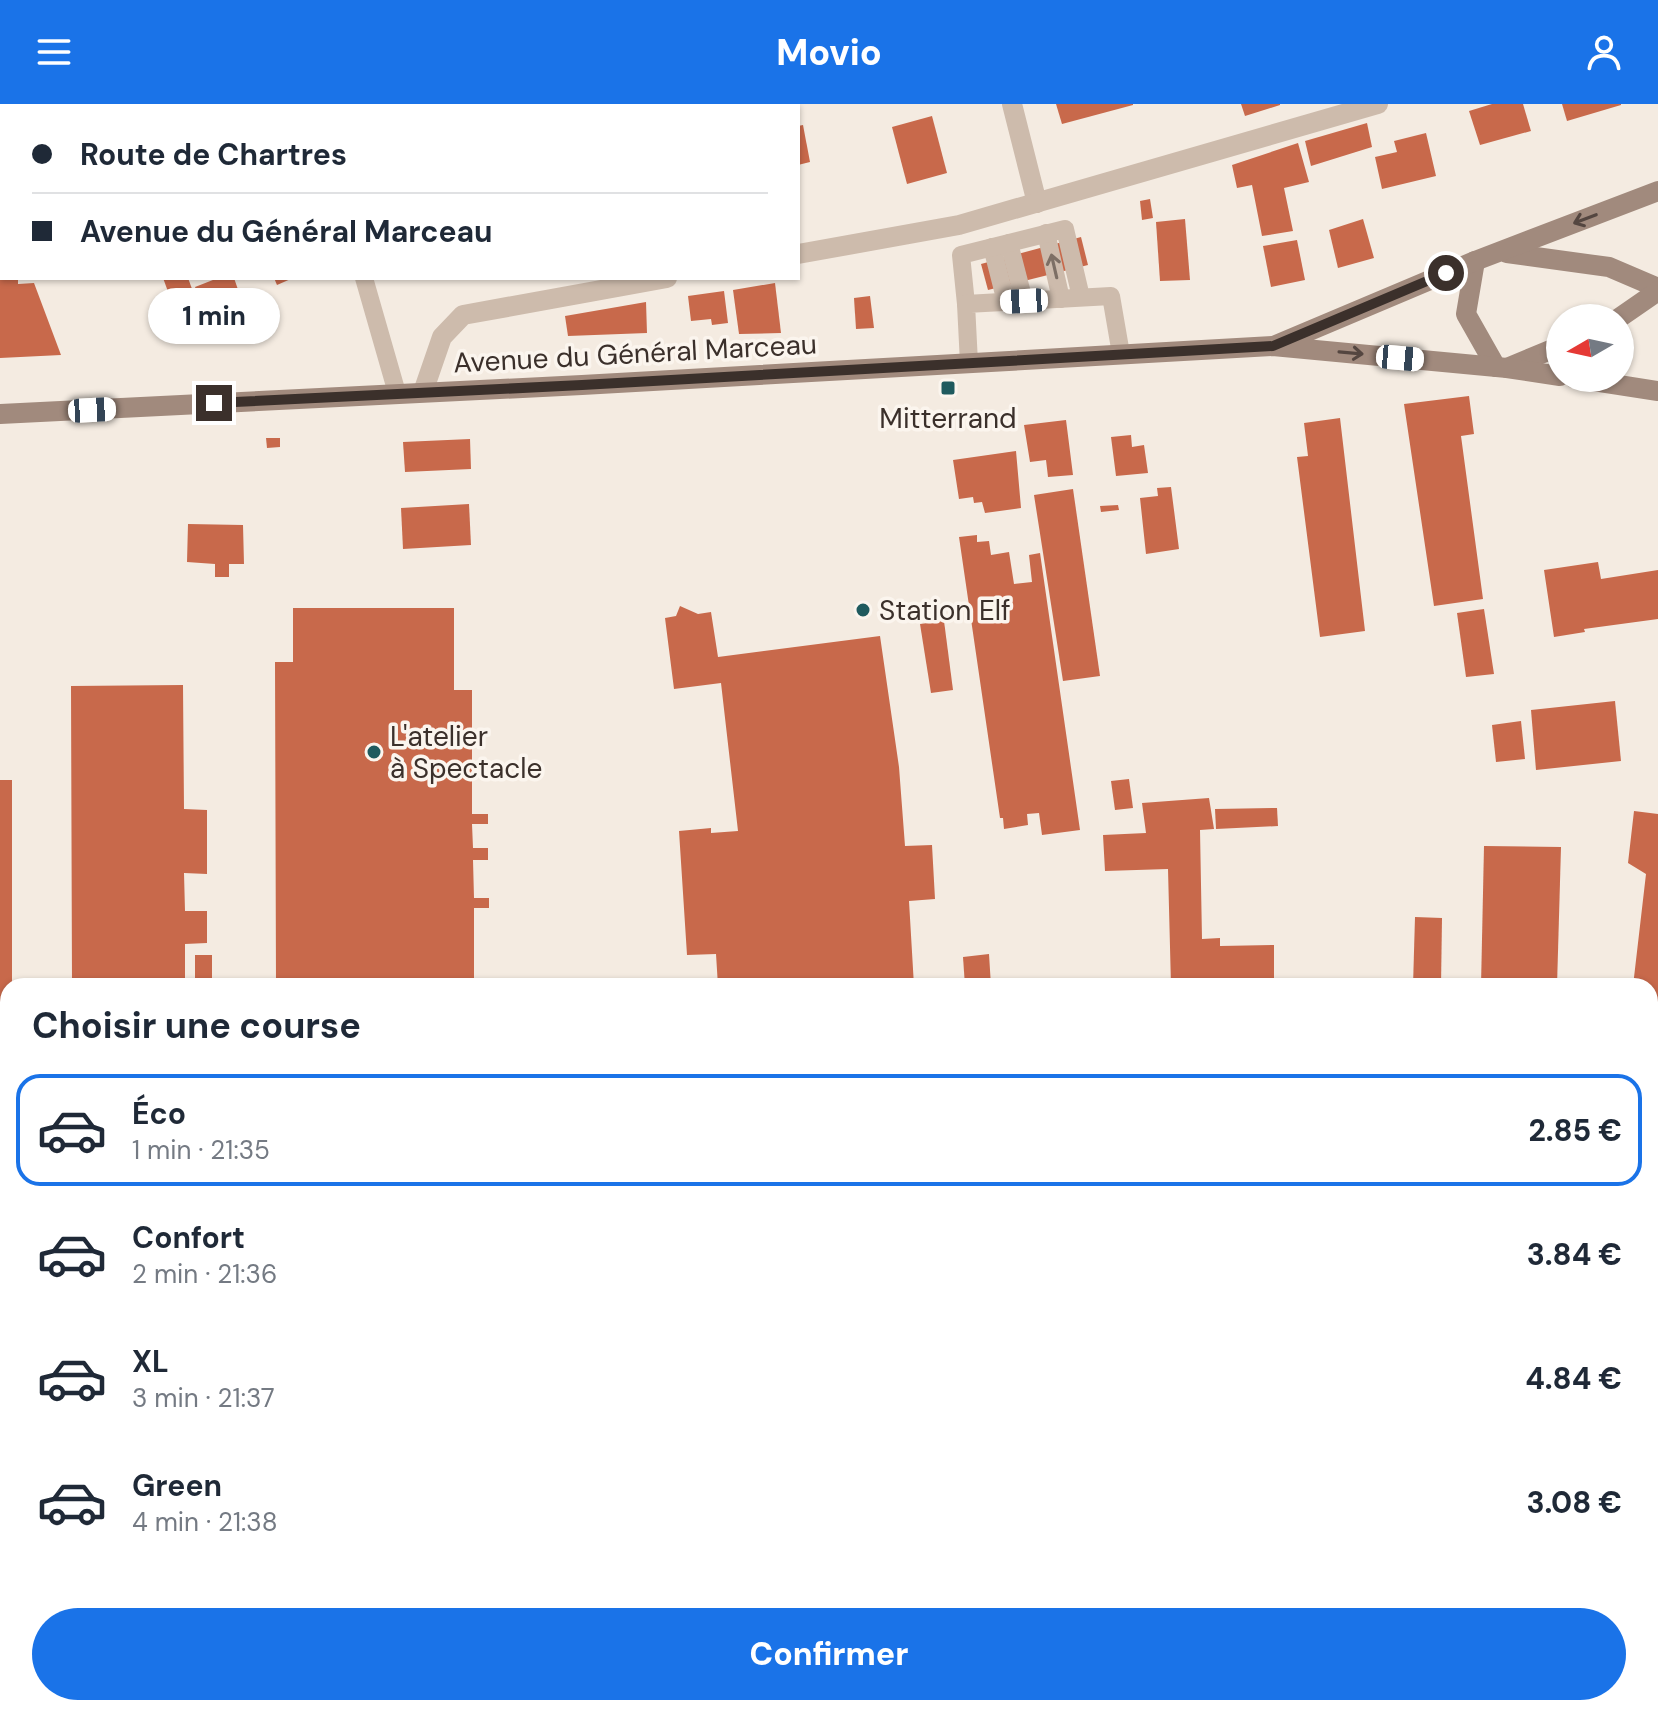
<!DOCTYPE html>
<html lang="fr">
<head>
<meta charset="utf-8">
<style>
	body { margin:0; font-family:"DM Sans",sans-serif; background:#f6f6f7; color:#1f2937; height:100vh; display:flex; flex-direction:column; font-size:30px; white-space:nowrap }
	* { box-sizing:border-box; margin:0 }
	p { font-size:26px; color:#747a83 }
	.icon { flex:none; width:44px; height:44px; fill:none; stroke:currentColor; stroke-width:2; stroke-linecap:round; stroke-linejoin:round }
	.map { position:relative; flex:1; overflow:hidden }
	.side { position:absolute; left:0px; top:874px; width:1658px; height:738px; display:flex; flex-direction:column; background:#fff; border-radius:24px 24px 0 0; box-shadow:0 2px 6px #0004 }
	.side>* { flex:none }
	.top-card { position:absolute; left:0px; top:0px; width:800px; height:176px; box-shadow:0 2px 6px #0004; display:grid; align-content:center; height:176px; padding:0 32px; background:#fff }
	.needle { width:52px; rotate:261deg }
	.fabs { position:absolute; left:1546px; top:200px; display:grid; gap:16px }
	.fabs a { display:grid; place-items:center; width:88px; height:88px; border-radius:50%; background:#fff; box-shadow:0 2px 6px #0004; font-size:40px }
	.end { position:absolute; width:36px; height:36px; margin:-18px; border:10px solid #3b302b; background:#fff; box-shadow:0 0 0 4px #fff }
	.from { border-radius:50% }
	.bubble { position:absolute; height:56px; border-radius:28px; background:#fff; box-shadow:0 2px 6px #0004; font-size:26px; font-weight:800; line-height:56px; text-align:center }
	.car { position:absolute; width:24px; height:48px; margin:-24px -12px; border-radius:10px; box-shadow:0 0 6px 2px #0007; background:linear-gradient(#fff 24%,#345 0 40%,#fff 0 76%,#345 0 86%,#fff 0) }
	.top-card b { display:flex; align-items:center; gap:28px; height:76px; font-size:30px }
	.top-card b+b { border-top:2px solid #e0e1e3 }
	.top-card i { width:20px; height:20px; background:#1f2937 }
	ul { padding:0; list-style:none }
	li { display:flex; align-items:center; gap:24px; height:112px; margin:0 16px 12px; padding:0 16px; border:4px solid transparent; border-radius:24px }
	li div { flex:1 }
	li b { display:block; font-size:30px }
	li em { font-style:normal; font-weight:800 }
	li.selected { border-color:#1a73e8 }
	li>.icon { width:72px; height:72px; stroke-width:1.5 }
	h2 { padding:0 32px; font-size:36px; line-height:96px }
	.action { display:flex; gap:16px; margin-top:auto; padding:16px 32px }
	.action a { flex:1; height:92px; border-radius:48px; background:#1a73e8; color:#fff; font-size:32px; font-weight:800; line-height:92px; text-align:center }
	header { display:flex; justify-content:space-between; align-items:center; height:104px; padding:0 32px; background:#1a73e8; color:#fff; font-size:36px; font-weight:800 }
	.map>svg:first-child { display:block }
	.building { fill:#c8694b }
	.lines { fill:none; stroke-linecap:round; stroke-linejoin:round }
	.service { stroke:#cdbbac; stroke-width:18 }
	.minor { stroke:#cdbbac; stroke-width:20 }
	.tertiary { stroke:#cdbbac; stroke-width:20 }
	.secondary { stroke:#a18a7d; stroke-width:20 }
	.oneway { stroke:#544640 }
	.oneway2 { stroke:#7d6f65 }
	.route { stroke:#3b302b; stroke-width:10 }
	.poi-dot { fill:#1f5a5e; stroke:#fbf5ee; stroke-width:3 }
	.labels { text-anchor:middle; stroke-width:7; stroke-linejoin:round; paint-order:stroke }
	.street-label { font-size:28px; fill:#3b302b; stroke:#fbf5ee }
	.poi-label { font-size:28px; fill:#3b302b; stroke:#fbf5ee; text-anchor:start }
</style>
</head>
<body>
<header><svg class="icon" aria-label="menu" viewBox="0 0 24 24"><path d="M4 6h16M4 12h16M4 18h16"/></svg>Movio<svg class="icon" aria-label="person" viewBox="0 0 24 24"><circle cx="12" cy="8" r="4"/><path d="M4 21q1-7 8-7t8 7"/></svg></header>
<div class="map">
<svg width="1658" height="1611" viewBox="0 0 1658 1611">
	<rect width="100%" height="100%" fill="#f4ebe1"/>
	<g class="building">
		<path d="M 1056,0 L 1133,0 L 1133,1 L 1062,20 Z"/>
		<path d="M 1241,0 L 1280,0 L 1280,1 L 1245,12 Z"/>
		<path d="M 1492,0 L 1523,0 L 1531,27 L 1480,41 L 1469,7 Z"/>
		<path d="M 1562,0 L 1621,0 L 1621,1 L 1567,17 Z"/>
		<path d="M 932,12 L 947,69 L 907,80 L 892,23 Z"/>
		<path d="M 1367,19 L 1372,43 L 1311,62 L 1305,37 Z"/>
		<path d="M 803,21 L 810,58 L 798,61 L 798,22 Z"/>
		<path d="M 1426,29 L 1436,72 L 1382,85 L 1375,53 L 1397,48 L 1394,37 Z"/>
		<path d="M 1298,39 L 1309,78 L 1284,84 L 1293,127 L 1262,132 L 1252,81 L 1237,84 L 1232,61 Z"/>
		<path d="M 1150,95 L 1153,114 L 1142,116 L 1140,97 Z"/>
		<path d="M 1185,115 L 1190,176 L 1160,177 L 1156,118 Z"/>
		<path d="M 1363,115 L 1374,154 L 1338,164 L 1329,126 Z"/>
		<path d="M 1081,133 L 1088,161 L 988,186 L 981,160 Z"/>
		<path d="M 1297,136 L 1305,176 L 1271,183 L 1263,142 Z"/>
		<path d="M 0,174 L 18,174 L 18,180 L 34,179 L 61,251 L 0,254 Z"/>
		<path d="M 163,174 L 188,174 L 205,220 L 183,228 Z"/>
		<path d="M 218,174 L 234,174 L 244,203 L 207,217 L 195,183 Z"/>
		<path d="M 274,174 L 293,174 L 277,181 Z"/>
		<path d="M 775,179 L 781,229 L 739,230 L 733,186 Z"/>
		<path d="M 724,187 L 728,219 L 712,221 L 711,215 L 691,217 L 688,192 Z"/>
		<path d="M 870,192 L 874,224 L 856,225 L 854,194 Z"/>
		<path d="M 646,198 L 647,229 L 568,232 L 565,212 Z"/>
		<path d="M 1469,292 L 1474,330 L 1461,332 L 1483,495 L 1434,502 L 1404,300 Z"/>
		<path d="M 1340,314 L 1365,527 L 1320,533 L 1297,353 L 1308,352 L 1304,319 Z"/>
		<path d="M 1066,316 L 1073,371 L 1048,373 L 1046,356 L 1030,358 L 1024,321 Z"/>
		<path d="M 1131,331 L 1132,343 L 1144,341 L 1148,369 L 1116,372 L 1111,333 Z"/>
		<path d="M 266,334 L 280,334 L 280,343 L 267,344 Z"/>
		<path d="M 470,335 L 471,365 L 405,368 L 403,338 Z"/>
		<path d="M 1016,347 L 1021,404 L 985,409 L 982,398 L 974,399 L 973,393 L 959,395 L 953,356 Z"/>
		<path d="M 1171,383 L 1179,445 L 1146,450 L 1140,394 L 1158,392 L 1157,384 Z"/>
		<path d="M 1073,385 L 1100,572 L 1063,577 L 1034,391 Z"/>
		<path d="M 469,400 L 471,441 L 403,445 L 401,404 Z"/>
		<path d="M 1118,401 L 1119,406 L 1101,408 L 1100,402 Z"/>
		<path d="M 188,420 L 243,421 L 244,460 L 229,460 L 229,473 L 215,473 L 215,460 L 187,458 Z"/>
		<path d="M 977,431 L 977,438 L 989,437 L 991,451 L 1009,448 L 1014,480 L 1032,478 L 1029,451 L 1040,449 L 1080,726 L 1042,731 L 1039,709 L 1027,710 L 1028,721 L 1004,725 L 1003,714 L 1000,714 L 959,433 Z"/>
		<path d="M 1598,458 L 1601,475 L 1658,466 L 1658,515 L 1584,525 L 1585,528 L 1554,533 L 1544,466 Z"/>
		<path d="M 680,502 L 698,510 L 711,508 L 718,553 L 880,532 L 899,663 L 905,742 L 932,741 L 935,795 L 909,797 L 914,882 L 718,882 L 716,850 L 687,851 L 679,727 L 711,724 L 711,729 L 738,727 L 721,579 L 674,585 L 665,514 L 676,512 Z"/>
		<path d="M 293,504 L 454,504 L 454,586 L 472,586 L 472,710 L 488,710 L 488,720 L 472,720 L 473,744 L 488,744 L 488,756 L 473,756 L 474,794 L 489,794 L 489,804 L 474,804 L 474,882 L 276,882 L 275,558 L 293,558 Z"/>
		<path d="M 1484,505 L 1494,570 L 1466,573 L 1457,509 Z"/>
		<path d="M 944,517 L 953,586 L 931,589 L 920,520 Z"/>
		<path d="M 183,581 L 184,705 L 207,706 L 207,770 L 184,769 L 185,807 L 207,807 L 207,839 L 185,840 L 185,882 L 72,882 L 71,582 Z"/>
		<path d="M 1615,597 L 1621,657 L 1536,666 L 1531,606 Z"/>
		<path d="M 1521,617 L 1525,655 L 1496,658 L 1492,621 Z"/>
		<path d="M 1129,675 L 1133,704 L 1115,706 L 1111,677 Z"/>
		<path d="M 0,676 L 12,676 L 12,882 L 8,882 L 8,904 L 0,904 Z"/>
		<path d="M 1209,694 L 1214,725 L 1200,726 L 1202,835 L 1220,834 L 1220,842 L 1274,841 L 1274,882 L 1244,882 L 1245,879 L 1220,879 L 1220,876 L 1203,877 L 1203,882 L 1171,882 L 1168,765 L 1105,767 L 1103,731 L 1146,729 L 1142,699 Z"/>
		<path d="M 1277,704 L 1278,722 L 1216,725 L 1215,705 Z"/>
		<path d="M 1634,707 L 1658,710 L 1658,948 L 1650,947 L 1650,882 L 1633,882 L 1646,770 L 1628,759 Z"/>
		<path d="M 1484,742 L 1561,743 L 1557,882 L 1481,882 Z"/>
		<path d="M 1415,813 L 1442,814 L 1441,882 L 1413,882 Z"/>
		<path d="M 989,850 L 991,882 L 965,882 L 963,853 Z"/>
		<rect x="195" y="851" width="17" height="28"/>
		<path d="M 0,976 L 4,976 L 3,1062 L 0,1062 Z"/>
		<path d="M 1650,1051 L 1655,1052 L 1652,1076 L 1650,1076 Z"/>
		<rect x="0" y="1134" width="8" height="19"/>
		<path d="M 5,1287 L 8,1287 L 8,1321 L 1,1320 Z"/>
		<path d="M 1650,1296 L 1658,1298 L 1658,1336 L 1650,1334 Z"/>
		<path d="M 1650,1467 L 1658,1468 L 1658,1501 L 1650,1501 Z"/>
		<path d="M 8,1536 L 8,1563 L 0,1551 L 0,1541 Z"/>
		<path d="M 1650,1575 L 1658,1578 L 1658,1611 L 1630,1611 L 1633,1604 L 1650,1604 Z"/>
		<path d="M 47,1604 L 66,1604 L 69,1611 L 35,1611 Z"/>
		<path d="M 179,1604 L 217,1604 L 221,1611 L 184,1611 Z"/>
		<path d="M 311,1604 L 357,1604 L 361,1611 L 314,1611 Z"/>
		<path d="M 463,1604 L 548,1604 L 565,1611 L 461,1611 Z"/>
		<path d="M 842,1604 L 874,1604 L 873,1611 L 842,1611 Z"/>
		<path d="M 988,1604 L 1018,1604 L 1017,1611 L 987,1611 Z"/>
		<path d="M 1463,1604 L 1502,1604 L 1501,1611 L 1462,1611 Z"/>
		<path d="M 1164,1607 L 1184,1609 L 1184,1611 L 1163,1611 Z"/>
	</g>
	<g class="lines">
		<g class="service">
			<path d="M 288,0 L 290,2"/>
			<path d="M 1046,129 L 1061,195"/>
			<path d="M 1009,139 L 1024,197"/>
			<path d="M 992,143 L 1006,198"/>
			<path d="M 364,174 L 397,289"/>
			<path d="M 966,200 L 961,151 L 1065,125 L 1081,193"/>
			<path d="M 969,259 L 966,200 L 1111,192 L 1121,250"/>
			<path d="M 632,1604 L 654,1611"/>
		</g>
		<g class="minor">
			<path d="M 1012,0 L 1037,99"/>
			<path d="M 798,150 L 959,121 L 1378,0"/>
			<path d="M 423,288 L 442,233 L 463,211 L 667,174"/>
			<path d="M 0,1418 L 8,1430"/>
			<path d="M 118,1604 L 123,1611"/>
			<path d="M 407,1604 L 410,1611"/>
			<path d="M 914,1609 L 925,1611"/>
			<path d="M 666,1611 L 669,1604"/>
			<path d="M 1239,1611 L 1240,1604"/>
			<path d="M 1597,1611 L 1599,1604"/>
		</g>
		<g class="tertiary">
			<path d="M 0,1239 L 8,1240"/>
			<path d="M 1650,1425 L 1658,1426"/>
		</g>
		<g class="secondary">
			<path d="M 1507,149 L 1609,163 L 1658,184"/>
			<path d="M 1475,157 L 1466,210 L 1496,263"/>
			<path d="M 1619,214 L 1658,187"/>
			<path d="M 1276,241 L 1475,157 L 1658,87"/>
			<path d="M 1507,264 L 1560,242"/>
			<path d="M 1574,274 L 1658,287"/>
			<path d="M 0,310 L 582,281 L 1273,242 L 1507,264 L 1560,272"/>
		</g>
	</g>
	<defs><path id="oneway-shaft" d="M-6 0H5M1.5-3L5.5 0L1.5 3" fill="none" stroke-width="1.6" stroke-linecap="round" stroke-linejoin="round" transform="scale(2)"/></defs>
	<g class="oneway">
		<use href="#oneway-shaft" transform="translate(1585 115) rotate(159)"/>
		<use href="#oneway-shaft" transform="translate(1351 249) rotate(5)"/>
	</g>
	<use class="oneway2" href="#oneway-shaft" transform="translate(1054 162) rotate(-103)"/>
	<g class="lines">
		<path class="route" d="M 214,299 L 582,281 L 1273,242 L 1446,169"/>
	</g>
	<g class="poi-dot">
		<rect x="940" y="276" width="16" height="16" rx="4"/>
		<circle cx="863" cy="506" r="8"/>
		<circle cx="374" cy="648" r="8"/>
	</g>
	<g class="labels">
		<g class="street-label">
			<text transform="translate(635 249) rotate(-3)" y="10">Avenue du Général Marceau</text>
		</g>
		<g class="poi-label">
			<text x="948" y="324" text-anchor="middle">Mitterrand</text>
			<text x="879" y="516">Station Elf</text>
			<text x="390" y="642">L'atelier<tspan x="390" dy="32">à Spectacle</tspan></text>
		</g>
	</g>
</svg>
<div class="fabs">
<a><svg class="needle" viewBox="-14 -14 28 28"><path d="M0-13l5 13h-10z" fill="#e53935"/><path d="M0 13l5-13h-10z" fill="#747a83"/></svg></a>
</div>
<i class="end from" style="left:1446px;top:169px"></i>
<i class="end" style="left:214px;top:299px"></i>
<div class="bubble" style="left:148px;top:184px;width:132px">1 min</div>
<i class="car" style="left:1024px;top:197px;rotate:267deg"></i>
<i class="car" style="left:1400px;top:254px;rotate:95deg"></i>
<i class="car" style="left:92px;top:306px;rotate:87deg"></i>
<div class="top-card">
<b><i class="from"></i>Route de Chartres</b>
<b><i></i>Avenue du Général Marceau</b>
</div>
<section class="side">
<h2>Choisir une course</h2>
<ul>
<li class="selected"><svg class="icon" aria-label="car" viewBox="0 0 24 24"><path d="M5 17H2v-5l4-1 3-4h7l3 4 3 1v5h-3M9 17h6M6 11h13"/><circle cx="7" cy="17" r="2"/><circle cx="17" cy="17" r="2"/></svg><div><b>Éco</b><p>1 min · 21:35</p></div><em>2.85 €</em></li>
<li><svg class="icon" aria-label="car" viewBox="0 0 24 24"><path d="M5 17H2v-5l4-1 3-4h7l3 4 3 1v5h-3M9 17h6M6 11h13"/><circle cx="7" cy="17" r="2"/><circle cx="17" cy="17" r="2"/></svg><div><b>Confort</b><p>2 min · 21:36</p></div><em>3.84 €</em></li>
<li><svg class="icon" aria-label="car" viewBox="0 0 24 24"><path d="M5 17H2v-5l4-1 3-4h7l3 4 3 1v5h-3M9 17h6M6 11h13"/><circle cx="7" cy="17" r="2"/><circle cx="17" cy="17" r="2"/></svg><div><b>XL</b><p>3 min · 21:37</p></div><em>4.84 €</em></li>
<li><svg class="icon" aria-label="car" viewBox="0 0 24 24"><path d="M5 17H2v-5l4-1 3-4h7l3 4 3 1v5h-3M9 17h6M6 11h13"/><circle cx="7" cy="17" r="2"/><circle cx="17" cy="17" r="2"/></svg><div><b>Green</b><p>4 min · 21:38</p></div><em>3.08 €</em></li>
</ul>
<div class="action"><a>Confirmer</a></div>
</section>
</div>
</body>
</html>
